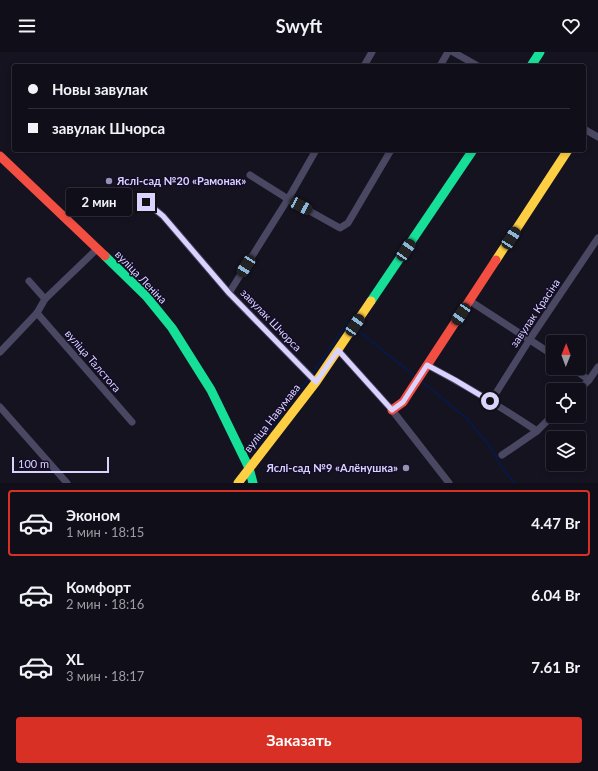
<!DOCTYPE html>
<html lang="ru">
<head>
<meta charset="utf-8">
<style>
	body { margin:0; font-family:Lato,sans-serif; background:#191722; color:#f1f3f6; height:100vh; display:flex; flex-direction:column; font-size:15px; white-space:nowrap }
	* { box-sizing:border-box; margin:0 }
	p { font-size:13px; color:#9c9ca2 }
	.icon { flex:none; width:22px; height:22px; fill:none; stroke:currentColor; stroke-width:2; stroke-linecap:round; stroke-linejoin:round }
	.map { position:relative; height:431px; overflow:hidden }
	.side { display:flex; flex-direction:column; background:#100e19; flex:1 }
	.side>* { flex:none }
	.guide { position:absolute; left:12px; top:12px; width:574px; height:88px; border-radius:4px; box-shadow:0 2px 6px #0003,0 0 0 1px #302e38; display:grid; align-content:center; height:88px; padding:0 16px; background:#100e19 }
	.needle { width:26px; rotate:1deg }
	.fabs { position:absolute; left:546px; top:283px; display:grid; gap:8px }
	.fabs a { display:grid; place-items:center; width:40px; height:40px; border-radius:4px; background:#100e19; box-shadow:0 2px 6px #0003,0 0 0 1px #302e38; font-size:20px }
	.scale { position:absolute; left:12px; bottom:10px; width:97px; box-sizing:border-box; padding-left:4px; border:2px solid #dbd3ff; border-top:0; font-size:11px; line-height:14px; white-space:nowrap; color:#dbd3ff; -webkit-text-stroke:3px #130d27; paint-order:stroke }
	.end { position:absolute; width:18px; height:18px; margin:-9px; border:5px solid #dbd3ff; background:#111; box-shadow:0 0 0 2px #111 }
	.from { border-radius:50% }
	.bubble { position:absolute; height:28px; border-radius:4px; background:#100e19; box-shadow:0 2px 6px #0003,0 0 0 1px #302e38; font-size:13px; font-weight:700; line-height:28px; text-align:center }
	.car { position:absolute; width:12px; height:24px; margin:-12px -6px; border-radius:5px; box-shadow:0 0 3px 1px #0007; background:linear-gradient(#222 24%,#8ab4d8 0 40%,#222 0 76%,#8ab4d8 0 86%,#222 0) }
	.guide b { display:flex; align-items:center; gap:14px; height:38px; font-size:15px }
	.guide b+b { border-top:1px solid #302e38 }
	.guide i { width:10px; height:10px; background:#f1f3f6 }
	ul { padding:7px 0 0; list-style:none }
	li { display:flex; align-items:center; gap:12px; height:66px; margin:0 8px 6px; padding:0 8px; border:2px solid transparent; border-radius:4px }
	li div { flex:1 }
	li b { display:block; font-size:15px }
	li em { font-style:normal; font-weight:700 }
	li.current { border-color:#d93025 }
	li>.icon { width:36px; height:36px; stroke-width:1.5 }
	.cta { display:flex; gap:8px; margin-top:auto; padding:8px 16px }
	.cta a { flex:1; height:46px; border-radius:4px; background:#d93025; color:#fff; font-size:16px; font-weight:700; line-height:46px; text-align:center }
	header { display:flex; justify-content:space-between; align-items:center; height:52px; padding:0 16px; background:#100e19; font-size:18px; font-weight:700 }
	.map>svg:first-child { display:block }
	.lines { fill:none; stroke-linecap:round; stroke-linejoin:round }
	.stream { stroke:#071844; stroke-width:2 }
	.street { stroke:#4a4762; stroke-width:7 }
	.fast { stroke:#16e098; stroke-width:9 }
	.slow { stroke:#ffcf43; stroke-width:9 }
	.jam { stroke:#f24e42; stroke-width:9 }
	.route { stroke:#dbd3ff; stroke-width:5 }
	.poi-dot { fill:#9690b1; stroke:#130d27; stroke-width:1.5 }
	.labels { text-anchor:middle; stroke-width:3; stroke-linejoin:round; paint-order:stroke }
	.poi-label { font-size:11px; font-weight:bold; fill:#dbd3ff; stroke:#130d27; text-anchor:start }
	.street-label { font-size:11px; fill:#dbd3ff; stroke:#130d27 }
</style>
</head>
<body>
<header><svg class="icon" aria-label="menu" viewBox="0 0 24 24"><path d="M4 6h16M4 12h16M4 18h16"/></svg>Swyft<svg class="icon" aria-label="heart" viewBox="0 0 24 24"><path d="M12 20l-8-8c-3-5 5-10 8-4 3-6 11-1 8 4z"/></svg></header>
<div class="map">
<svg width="598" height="431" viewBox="0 0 598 431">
	<rect width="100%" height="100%" fill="#161321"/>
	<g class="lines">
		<g class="stream">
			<path d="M 356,277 L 415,324"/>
			<path d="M 312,322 L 348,270 L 351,273"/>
			<path d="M 420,328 L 466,366 L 488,392 L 505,420 L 515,431"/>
			<path d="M 252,401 L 309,326"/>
		</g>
		<g class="street">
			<path d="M 453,0 L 478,14"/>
			<path d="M 364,14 L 372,0"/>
			<path d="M 440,14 L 448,0"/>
			<path d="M 584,77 L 598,85"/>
			<path d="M 250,123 L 288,147 L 340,176 L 348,171 L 391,98"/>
			<path d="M 146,150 L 163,164 L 229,241 L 316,330"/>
			<path d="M 29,229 L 45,247"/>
			<path d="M 229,241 L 288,147 L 316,98"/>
			<path d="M 470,249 L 553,303"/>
			<path d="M 37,261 L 132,370"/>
			<path d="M 338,298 L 392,358 L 449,431"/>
			<path d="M 0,300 L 37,261 L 45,247 L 97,197"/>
			<path d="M 427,313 C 465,333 501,355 537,379"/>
			<path d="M 572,316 L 589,328"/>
			<path d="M 579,338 L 589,328 L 598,315"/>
			<path d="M 491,349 L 530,287 L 598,186"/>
			<path d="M 0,355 L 67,431"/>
			<path d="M 502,403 L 537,379 L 553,363"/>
		</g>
		<g class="fast">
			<path d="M 531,14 L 540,0"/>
			<path d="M 105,204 L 146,244 L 172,276 L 211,338 L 249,416 L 253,431"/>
			<path d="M 371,249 L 473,98"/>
		</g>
		<g class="slow">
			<path d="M 496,208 L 568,98"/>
			<path d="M 238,431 L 316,330 L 371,249"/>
		</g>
		<g class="jam">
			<path d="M 0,104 L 105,204"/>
			<path d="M 392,358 L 403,350 L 496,208"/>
		</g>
	</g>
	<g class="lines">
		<path class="route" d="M 146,150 L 163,164 L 229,241 L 316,330 L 338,298 L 392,358 L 403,350 L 427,313 L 455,328 L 490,349"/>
	</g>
	<g class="poi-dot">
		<circle cx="109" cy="129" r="4"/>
		<circle cx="406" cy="416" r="4"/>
	</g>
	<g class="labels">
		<g class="poi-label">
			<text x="117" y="133">Яслі-сад №20 «Рамонак»</text>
			<text x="398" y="420" text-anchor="end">Яслі-сад №9 «Алёнушка»</text>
		</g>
		<g class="street-label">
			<text transform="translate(141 225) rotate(46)" y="4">вуліца Леніна</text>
			<text transform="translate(535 261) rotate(-56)" y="4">завулак Красіна</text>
			<text transform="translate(271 268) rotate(46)" y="4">завулак Шчорса</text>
			<text transform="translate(93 309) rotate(49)" y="4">вуліца Талстога</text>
			<text transform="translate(272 366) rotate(-52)" y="4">вуліца Навумава</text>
		</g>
	</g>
</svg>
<div class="fabs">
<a><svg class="needle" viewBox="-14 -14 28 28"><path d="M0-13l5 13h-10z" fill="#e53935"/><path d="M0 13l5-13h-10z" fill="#9c9ca2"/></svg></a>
<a><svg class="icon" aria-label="locate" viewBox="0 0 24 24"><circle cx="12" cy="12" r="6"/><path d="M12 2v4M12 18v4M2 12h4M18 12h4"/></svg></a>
<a><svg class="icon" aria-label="layers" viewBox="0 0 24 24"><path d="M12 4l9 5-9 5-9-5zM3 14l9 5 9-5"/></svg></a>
</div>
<div class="scale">100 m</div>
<i class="end from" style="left:490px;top:349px"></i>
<i class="end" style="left:146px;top:150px"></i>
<div class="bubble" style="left:66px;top:136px;width:66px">2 мин</div>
<i class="car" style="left:301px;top:154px;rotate:118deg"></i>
<i class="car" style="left:511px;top:186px;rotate:33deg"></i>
<i class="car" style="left:406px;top:198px;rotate:34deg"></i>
<i class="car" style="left:246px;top:214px;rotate:213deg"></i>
<i class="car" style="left:461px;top:262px;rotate:214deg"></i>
<i class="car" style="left:355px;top:273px;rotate:34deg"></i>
<div class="guide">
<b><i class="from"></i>Новы завулак</b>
<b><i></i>завулак Шчорса</b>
</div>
</div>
<section class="side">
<ul>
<li class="current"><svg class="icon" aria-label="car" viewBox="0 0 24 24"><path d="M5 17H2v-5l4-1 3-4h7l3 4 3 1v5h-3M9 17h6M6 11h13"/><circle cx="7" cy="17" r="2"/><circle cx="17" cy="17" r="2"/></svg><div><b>Эконом</b><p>1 мин · 18:15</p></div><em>4.47 Br</em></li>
<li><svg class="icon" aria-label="car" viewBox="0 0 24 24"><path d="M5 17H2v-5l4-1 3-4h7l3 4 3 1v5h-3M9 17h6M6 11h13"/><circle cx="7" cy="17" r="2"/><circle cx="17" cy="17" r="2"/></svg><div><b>Комфорт</b><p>2 мин · 18:16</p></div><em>6.04 Br</em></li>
<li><svg class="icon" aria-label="car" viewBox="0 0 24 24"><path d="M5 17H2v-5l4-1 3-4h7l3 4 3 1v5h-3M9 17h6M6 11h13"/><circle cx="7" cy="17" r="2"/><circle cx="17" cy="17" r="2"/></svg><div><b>XL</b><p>3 мин · 18:17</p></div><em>7.61 Br</em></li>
</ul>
<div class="cta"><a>Заказать</a></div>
</section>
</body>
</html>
